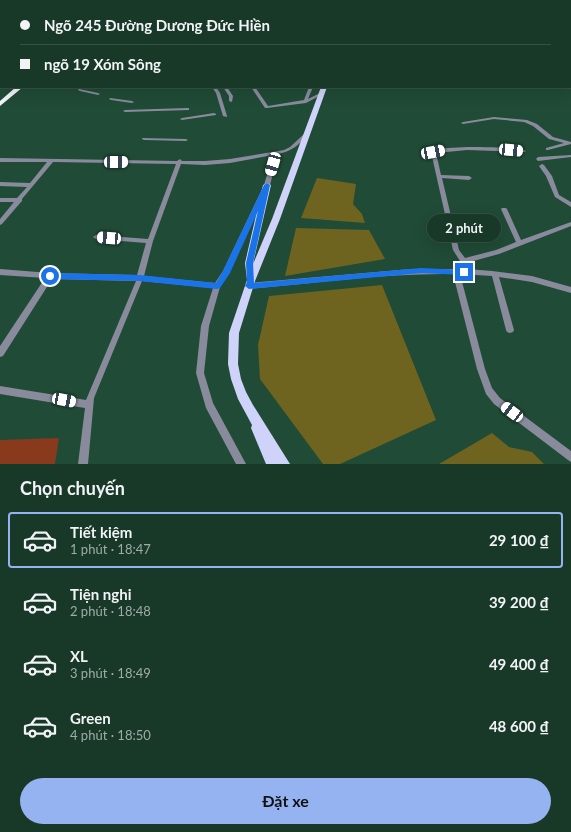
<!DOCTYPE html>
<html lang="vi">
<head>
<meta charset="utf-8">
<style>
	body { margin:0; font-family:Lato,sans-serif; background:#254334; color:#f1f3f6; height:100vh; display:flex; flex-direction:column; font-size:15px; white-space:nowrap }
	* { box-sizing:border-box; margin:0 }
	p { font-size:13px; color:#9faca8 }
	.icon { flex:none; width:22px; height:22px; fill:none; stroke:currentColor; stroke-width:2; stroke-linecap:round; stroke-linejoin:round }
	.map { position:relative; height:464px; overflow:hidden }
	.sheet { display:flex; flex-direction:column; background:#183828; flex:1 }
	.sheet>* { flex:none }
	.top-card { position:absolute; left:0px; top:0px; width:571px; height:88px; box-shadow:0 4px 16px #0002,0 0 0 1px #365245; display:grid; align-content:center; height:88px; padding:0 20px; background:#183828 }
	.end { position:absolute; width:18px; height:18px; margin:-9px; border:5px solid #1a73e8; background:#fff; box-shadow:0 0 0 2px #fff }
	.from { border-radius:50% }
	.bubble { position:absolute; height:28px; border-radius:14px; background:#183828; box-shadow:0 4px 16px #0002,0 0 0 1px #365245; font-size:13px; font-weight:700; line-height:28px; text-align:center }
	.car { position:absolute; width:12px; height:24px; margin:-12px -6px; border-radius:5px; box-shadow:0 0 3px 1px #0007; background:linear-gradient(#fff 24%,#345 0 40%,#fff 0 76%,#345 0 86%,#fff 0) }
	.top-card b { display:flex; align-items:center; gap:14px; height:38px; font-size:15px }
	.top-card b+b { border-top:1px solid #365245 }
	.top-card i { width:10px; height:10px; background:#f1f3f6 }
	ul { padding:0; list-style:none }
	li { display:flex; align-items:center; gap:12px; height:56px; margin:0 8px 6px; padding:0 12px; border:2px solid transparent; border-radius:4px }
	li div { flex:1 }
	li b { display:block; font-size:15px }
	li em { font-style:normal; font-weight:700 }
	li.current { border-color:#95b2f1 }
	li>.icon { width:36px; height:36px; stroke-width:1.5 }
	h2 { padding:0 20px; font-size:18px; line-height:48px }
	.cta { display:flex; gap:8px; margin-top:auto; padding:8px 20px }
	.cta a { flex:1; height:46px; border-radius:24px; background:#95b2f1; color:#111; font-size:16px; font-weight:700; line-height:46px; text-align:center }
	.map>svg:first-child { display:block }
	.green { fill:#89391c }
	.water { fill:#6e631f }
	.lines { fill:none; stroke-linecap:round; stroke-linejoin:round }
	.minor { fill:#898b9d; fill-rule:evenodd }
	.major { fill:#cfd3f9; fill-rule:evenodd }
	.highway { fill:#f1f3fc; fill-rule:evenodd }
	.route { fill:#1a73e8 }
</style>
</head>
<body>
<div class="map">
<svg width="571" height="464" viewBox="0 0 571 464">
	<rect width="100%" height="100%" fill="#204b36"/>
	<path class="green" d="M 59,438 L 55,464 L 0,464 L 0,440 Z"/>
	<g class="water">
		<path d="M 317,178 L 356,184 L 353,204 L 362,214 L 365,223 L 301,218 Z"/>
		<path d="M 296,228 L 369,230 L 385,259 L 285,276 Z"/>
		<path d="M 382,285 L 436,420 L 340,464 L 323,464 L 260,379 L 258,345 L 269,296 Z"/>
		<path d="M 492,433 L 509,447 L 532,452 L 544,464 L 439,464 Z"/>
	</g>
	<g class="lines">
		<g class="minor">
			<rect x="0" y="2" width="1" height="2"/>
			<rect x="0" y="8" width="1" height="2"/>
			<rect x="0" y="40" width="1" height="3"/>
			<path d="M 212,87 L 216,87 L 220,93 L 227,116 L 227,117 L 223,116 L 216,93 Z"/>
			<path d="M 223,87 L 227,87 L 233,96 L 232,102 L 229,101 L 229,96 Z"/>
			<path d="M 251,87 L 255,87 L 268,106 L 304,100 L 309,87 L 313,87 L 308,99 L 320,93 L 323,94 L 306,103 L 267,108 L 265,108 Z"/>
			<path d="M 79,89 L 98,93 L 100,94 L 98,95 L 80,91 L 78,90 Z"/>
			<path d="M 110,98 L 132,101 L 134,102 L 132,103 L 111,100 L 109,99 Z"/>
			<path d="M 187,108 L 189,108 L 189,110 L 125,112 L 123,111 L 125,110 Z"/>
			<path d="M 214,113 L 216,114 L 216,115 L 182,120 L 180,119 L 182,118 Z"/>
			<path d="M 494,117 L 527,120 L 537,124 L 553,137 L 571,142 L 571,144 L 548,150 L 546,150 L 546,148 L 564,143 L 549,139 L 533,126 L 524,122 L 494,119 L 463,124 L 461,123 L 463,122 Z"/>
			<path d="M 304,134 L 306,134 L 308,135 C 299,145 292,151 278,154 L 270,185 L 229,273 L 220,287 L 209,326 L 204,373 L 213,403 L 246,464 L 236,464 L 206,408 L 196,373 L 201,326 L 213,288 L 142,281 L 94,398 L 88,464 L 78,464 L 85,408 L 0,394 L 0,386 L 86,400 L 136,281 L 52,279 L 3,356 L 0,357 L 0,346 L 45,278 L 0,275 L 0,269 L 50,273 L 137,275 L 146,243 L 96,239 L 93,237 L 96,235 L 148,239 L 176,164 L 53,162 L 22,199 L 22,201 L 21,202 L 2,224 L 0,225 L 0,219 L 14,202 L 0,202 L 0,198 L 17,198 L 27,187 L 0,186 L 0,182 L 30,183 L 47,162 L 0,162 L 0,158 L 177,161 L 180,159 L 182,161 L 205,161 L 230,159 L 284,150 L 290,147 ZM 273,155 L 264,185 L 223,271 L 215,283 L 144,276 L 153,241 L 181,164 L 205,165 L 230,163 Z"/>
			<path d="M 142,138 L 186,139 L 188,140 L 186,141 L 144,140 L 142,139 Z"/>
			<path d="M 467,147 C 478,147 519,147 526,151 L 524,152 L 467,150 L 436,153 L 441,175 L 469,176 L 472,178 L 469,180 L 442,178 L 459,250 L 465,258 L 496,250 L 516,242 L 501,209 L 502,208 L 506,208 L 507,209 L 521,240 L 571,222 L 571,226 L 499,254 L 466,263 L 467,269 L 492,271 L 532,276 L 571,287 L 571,293 L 532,282 L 499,277 L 514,330 L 513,332 L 510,333 L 507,332 L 506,330 L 492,276 L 460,274 L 485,369 L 492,388 L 500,398 L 571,451 L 571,462 L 568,460 L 494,404 L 486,394 L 477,369 L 453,274 C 385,273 317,283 249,289 L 247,288 L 246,286 L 247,284 L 249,283 L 411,269 L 460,269 L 460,261 L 453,250 L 431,152 C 440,147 456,148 467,147 Z"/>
			<path d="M 571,155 L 571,157 L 538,161 L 536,159 L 538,157 Z"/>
			<path d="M 542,164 L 544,165 L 552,176 L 559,195 L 571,202 L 571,207 L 555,197 L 546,176 L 539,166 Z"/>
		</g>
		<g class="major">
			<rect x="345" y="0" width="4" height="1"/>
			<rect x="357" y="0" width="4" height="1"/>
			<path d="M 321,87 L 327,87 L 280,219 L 255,281 L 239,333 L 238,364 L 241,379 L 246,392 L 253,405 L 290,464 L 266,464 L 251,428 L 252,425 L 238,399 L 231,379 L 228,364 L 229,333 L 247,280 L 245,263 L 263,185 L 267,183 L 271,185 L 253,264 L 272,219 Z"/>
		</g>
		<path class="highway" d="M 16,87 L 23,87 L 0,106 L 0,101 Z"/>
	</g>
	<path class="route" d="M 267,183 L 270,185 L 253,263 L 254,283 L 421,268 L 464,270 L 467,272 L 464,275 L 421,273 L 249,289 L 245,286 L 247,282 L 246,263 L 258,211 L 230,273 L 220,288 L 217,289 L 140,281 L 50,279 L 47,276 L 50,273 L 140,275 L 216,283 L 223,271 L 264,185 Z"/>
</svg>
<i class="end from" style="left:50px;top:276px"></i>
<i class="end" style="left:464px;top:272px"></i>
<div class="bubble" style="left:427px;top:214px;width:74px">2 phút</div>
<i class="car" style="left:511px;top:150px;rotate:95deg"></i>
<i class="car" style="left:433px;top:152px;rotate:79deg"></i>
<i class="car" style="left:116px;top:162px;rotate:89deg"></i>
<i class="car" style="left:273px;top:164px;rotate:196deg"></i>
<i class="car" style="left:109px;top:238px;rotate:274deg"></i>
<i class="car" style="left:64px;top:400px;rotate:101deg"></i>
<i class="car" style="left:512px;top:412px;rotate:307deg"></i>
<div class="top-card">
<b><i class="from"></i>Ngõ 245 Đường Dương Đức Hiền</b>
<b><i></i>ngõ 19 Xóm Sông</b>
</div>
</div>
<section class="sheet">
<h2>Chọn chuyến</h2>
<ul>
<li class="current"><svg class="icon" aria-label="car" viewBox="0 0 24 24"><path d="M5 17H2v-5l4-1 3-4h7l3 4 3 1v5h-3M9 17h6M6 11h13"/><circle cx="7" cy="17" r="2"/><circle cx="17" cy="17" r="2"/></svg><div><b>Tiết kiệm</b><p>1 phút · 18:47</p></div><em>29 100 ₫</em></li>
<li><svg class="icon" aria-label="car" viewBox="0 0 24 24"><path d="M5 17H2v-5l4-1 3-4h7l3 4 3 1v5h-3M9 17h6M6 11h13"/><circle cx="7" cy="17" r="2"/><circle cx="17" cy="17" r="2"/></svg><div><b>Tiện nghi</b><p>2 phút · 18:48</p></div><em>39 200 ₫</em></li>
<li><svg class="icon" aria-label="car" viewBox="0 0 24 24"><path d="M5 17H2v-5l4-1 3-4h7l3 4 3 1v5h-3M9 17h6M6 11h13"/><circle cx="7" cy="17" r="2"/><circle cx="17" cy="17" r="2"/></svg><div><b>XL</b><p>3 phút · 18:49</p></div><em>49 400 ₫</em></li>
<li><svg class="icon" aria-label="car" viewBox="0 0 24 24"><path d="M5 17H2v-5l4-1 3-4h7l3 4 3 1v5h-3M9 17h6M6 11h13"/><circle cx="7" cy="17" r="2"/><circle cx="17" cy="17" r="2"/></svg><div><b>Green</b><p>4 phút · 18:50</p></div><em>48 600 ₫</em></li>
</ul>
<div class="cta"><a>Đặt xe</a></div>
</section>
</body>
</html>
